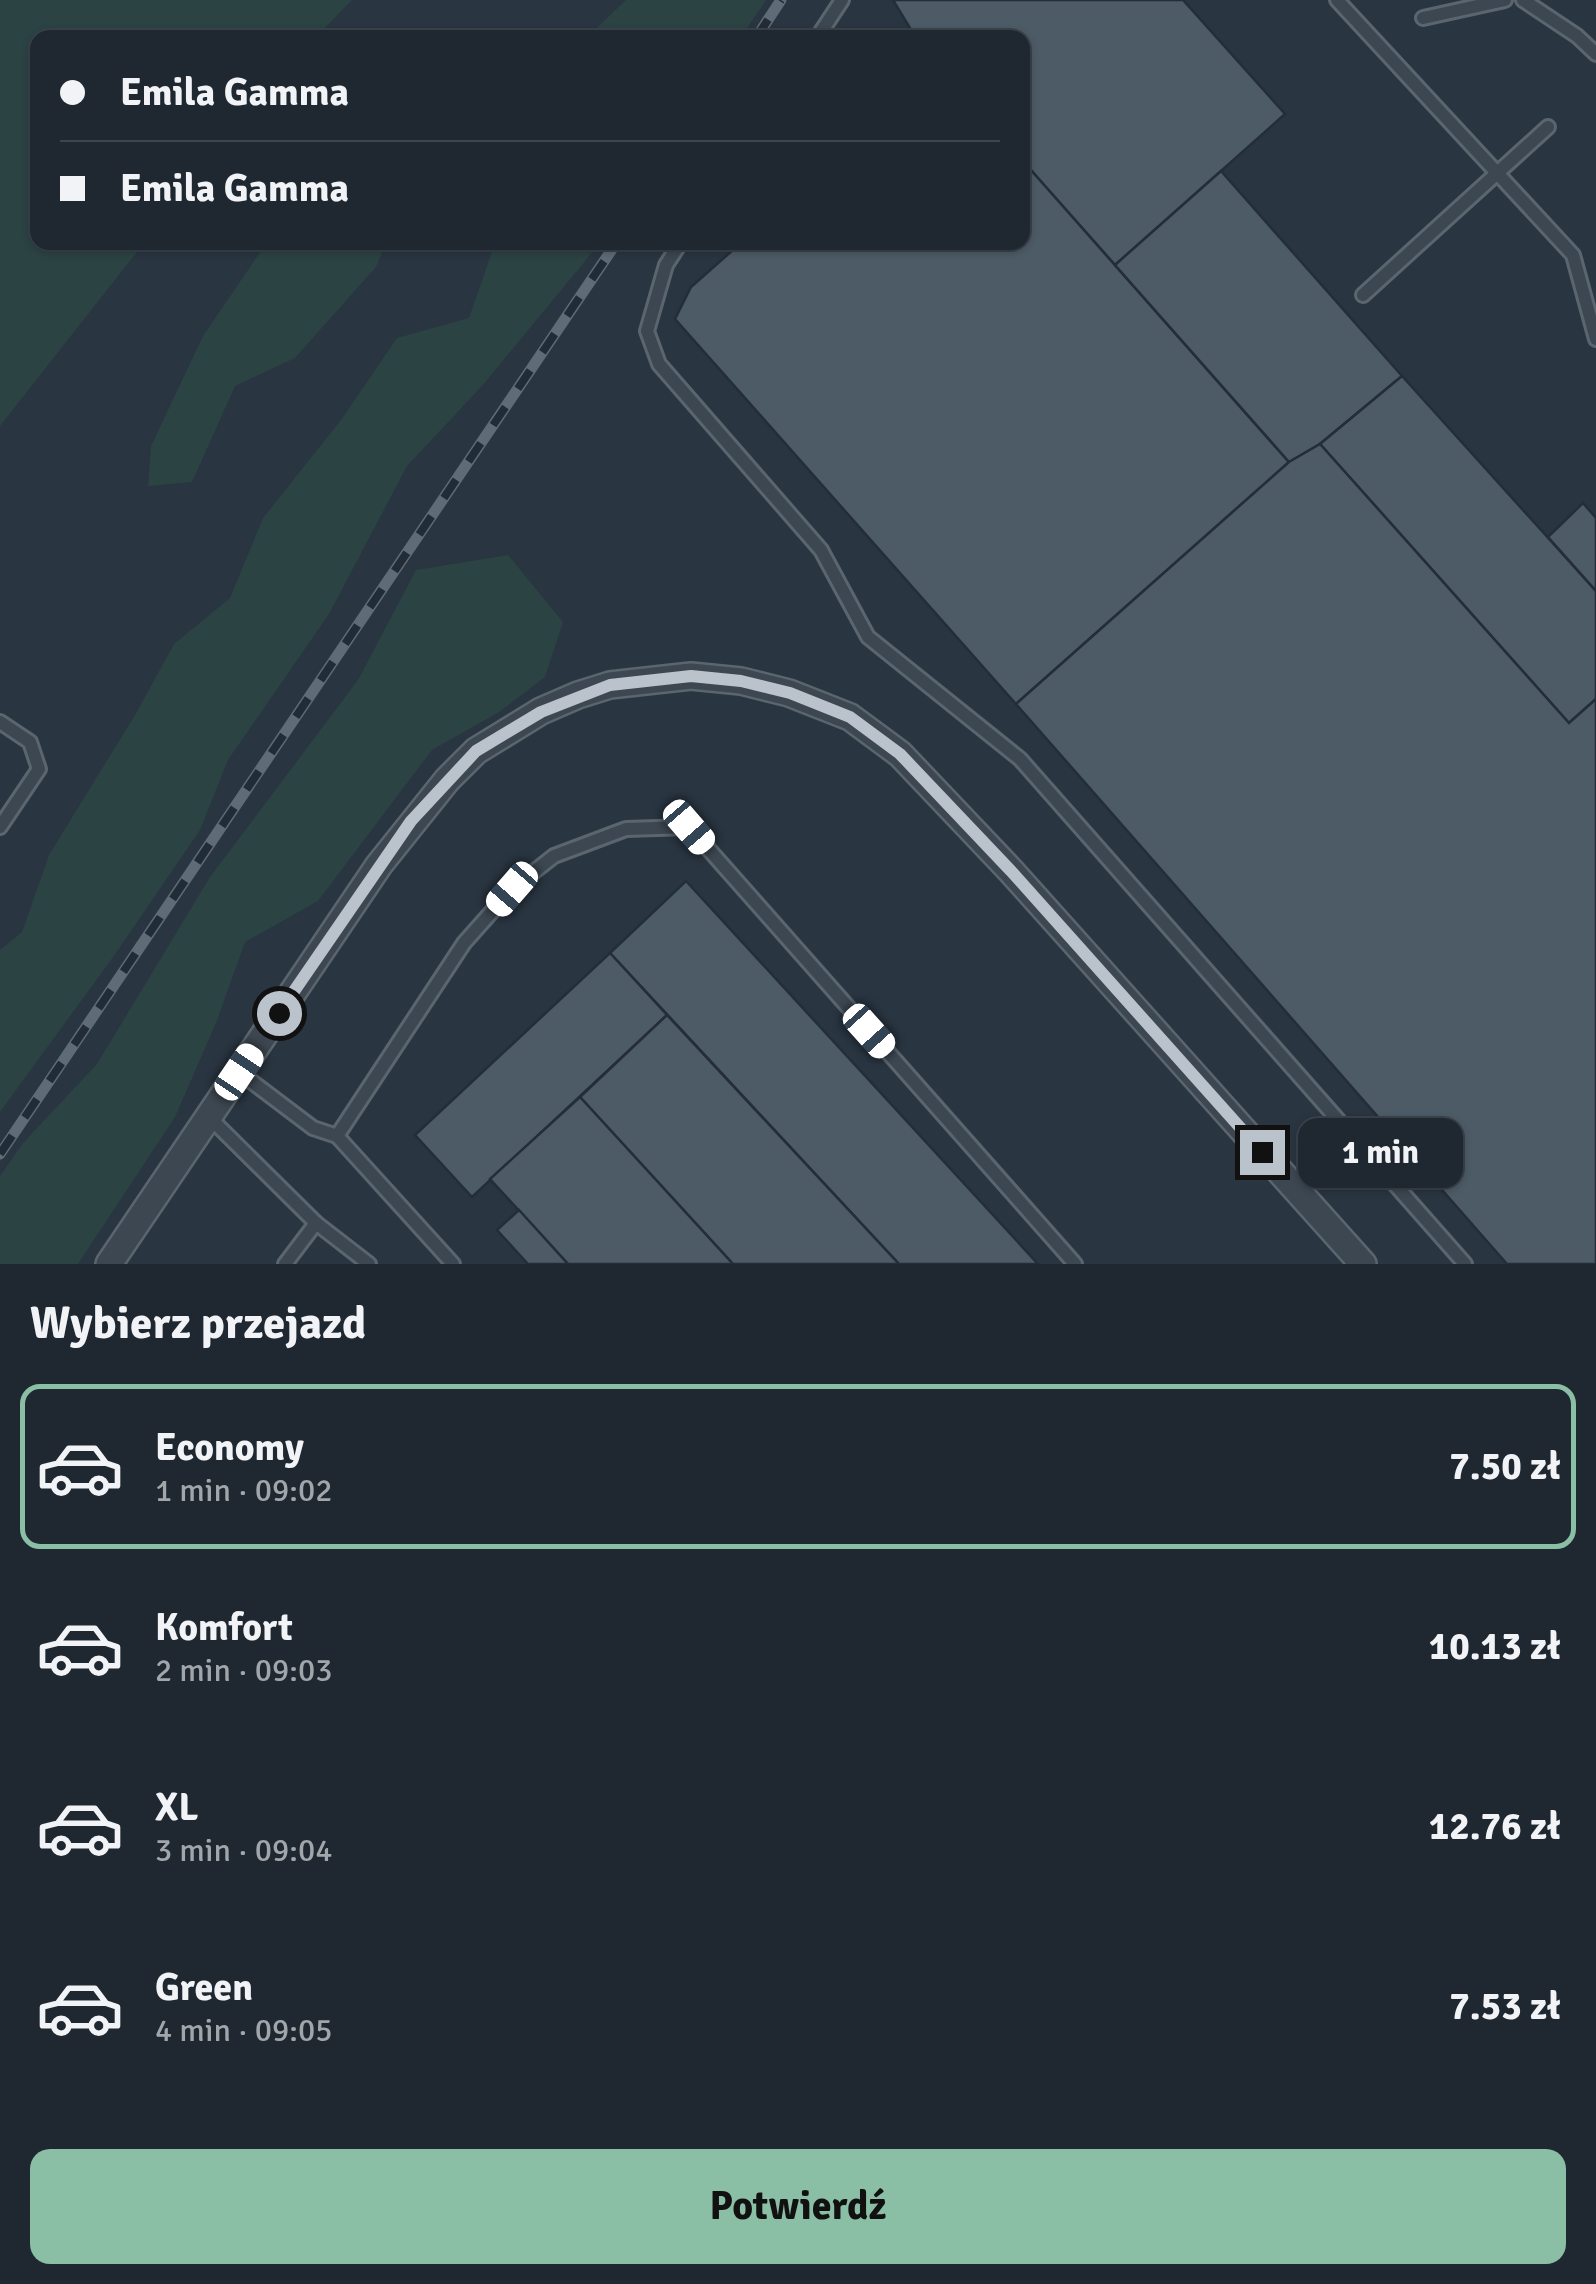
<!DOCTYPE html>
<html lang="pl">
<head>
<meta charset="utf-8">
<style>
	body { margin:0; font-family:Signika,sans-serif; background:#2c343d; color:#f1f3f6; height:100vh; display:flex; flex-direction:column; font-size:38px; white-space:nowrap }
	* { box-sizing:border-box; margin:0 }
	p { font-size:32px; color:#a1a6ab }
	.icon { flex:none; width:55px; height:55px; fill:none; stroke:currentColor; stroke-width:2; stroke-linecap:round; stroke-linejoin:round }
	.map { position:relative; height:1264px; overflow:hidden }
	.drawer { display:flex; flex-direction:column; background:#1f2831; flex:1 }
	.drawer>* { flex:none }
	.hud { position:absolute; left:30px; top:30px; width:1000px; height:220px; border-radius:20px; box-shadow:0 2px 8px #0004,0 0 0 2px #3c444d; display:grid; align-content:center; height:220px; padding:0 30px; background:#1f2831 }
	.end { position:absolute; width:45px; height:45px; margin:-22px; border:12px solid #bac2cb; background:#111; box-shadow:0 0 0 5px #111 }
	.from { border-radius:50% }
	.bubble { position:absolute; height:70px; border-radius:20px; background:#1f2831; box-shadow:0 2px 8px #0004,0 0 0 2px #3c444d; font-size:32px; font-weight:800; line-height:70px; text-align:center }
	.car { position:absolute; width:30px; height:60px; margin:-30px -15px; border-radius:12px; box-shadow:0 0 8px 2px #0007; background:linear-gradient(#fff 24%,#345 0 40%,#fff 0 76%,#345 0 86%,#fff 0) }
	.hud b { display:flex; align-items:center; gap:35px; height:95px; font-size:38px }
	.hud b+b { border-top:2px solid #3c444d }
	.hud i { width:25px; height:25px; background:#f1f3f6 }
	ul { padding:0; list-style:none }
	li { display:flex; align-items:center; gap:30px; height:165px; margin:0 20px 15px; padding:0 10px; border:5px solid transparent; border-radius:20px }
	li div { flex:1 }
	li b { display:block; font-size:38px }
	li em { font-style:normal; font-weight:800 }
	li.current { border-color:#8abfa5 }
	li>.icon { width:90px; height:90px; stroke-width:1.5 }
	h2 { padding:0 30px; font-size:45px; line-height:120px }
	.button { display:flex; gap:20px; margin-top:auto; padding:20px 30px }
	.button a { flex:1; height:115px; border-radius:20px; background:#8abfa5; color:#111; font-size:40px; font-weight:800; line-height:115px; text-align:center }
	.map>svg:first-child { display:block }
	.green { fill:#2c4343 }
	.building { fill:#4d5b66; stroke:#242e38; stroke-width:2.5 }
	.lines { fill:none; stroke-linecap:round; stroke-linejoin:round }
	.lane-casing { stroke:#5b656e; stroke-width:18 }
	.street-casing { stroke:#5b656e; stroke-width:30 }
	.lane { stroke:#3d4751; stroke-width:12 }
	.street { stroke:#3d4751; stroke-width:25 }
	.rail-casing { stroke:#5f6b77; stroke-width:11 }
	.rail { stroke:#222c36; stroke-width:8; stroke-dasharray:22; stroke-linecap:butt }
	.route { stroke:#bac2cb; stroke-width:12 }
</style>
</head>
<body>
<div class="map">
<svg width="1596" height="1264" viewBox="0 0 1596 1264">
	<rect width="100%" height="100%" fill="#293541"/>
	<g class="green">
		<path d="M 0,0 L 352,0 L 316,37 L 38,38 L 38,242 L 144,243 L 0,426 Z"/>
		<path d="M 626,0 L 766,0 L 741,37 L 587,37 Z"/>
		<path d="M 267,242 L 386,243 L 376,267 L 295,358 L 235,386 L 192,482 L 148,486 L 151,446 L 203,336 Z"/>
		<path d="M 495,243 L 600,243 L 482,386 L 407,466 L 329,614 L 228,760 L 200,830 L 116,953 L 0,1112 L 0,950 L 22,932 L 49,855 L 135,715 L 174,644 L 230,598 L 263,518 L 341,420 L 397,338 L 469,318 Z"/>
		<path d="M 508,555 L 563,622 L 545,677 L 499,712 L 432,750 L 318,901 L 245,942 L 216,1023 L 175,1117 L 78,1264 L 0,1264 L 0,1176 L 23,1143 L 97,1064 L 210,877 L 358,680 L 416,570 Z"/>
	</g>
	<g class="building">
		<path d="M 893,0 L 1183,0 L 1285,114 L 1115,265 L 1022,160 L 1022,38 L 916,38 Z"/>
		<path d="M 1022,160 L 1289,462 L 1016,704 L 675,319 L 691,287 L 742,242 L 1022,242 Z"/>
		<path d="M 1221,171 L 1402,376 L 1320,444 L 1289,462 L 1115,265 Z"/>
		<path d="M 1402,376 L 1596,591 L 1596,699 L 1569,723 L 1320,444 Z"/>
		<path d="M 1320,444 L 1569,723 L 1596,699 L 1596,1264 L 1507,1264 L 1016,704 L 1289,462 Z"/>
		<path d="M 1583,503 L 1596,518 L 1596,591 L 1548,537 Z"/>
		<path d="M 686,881 L 1038,1264 L 899,1264 L 610,953 Z"/>
		<path d="M 610,953 L 667,1015 L 472,1197 L 415,1135 Z"/>
		<path d="M 667,1015 L 899,1264 L 733,1264 L 580,1097 Z"/>
		<path d="M 580,1097 L 733,1264 L 568,1264 L 490,1179 Z"/>
		<path d="M 519,1210 L 568,1264 L 528,1264 L 497,1230 Z"/>
	</g>
	<g class="lines">
		<g class="lane-casing">
			<g id="lane">
				<path d="M 1337,0 L 1573,255 L 1596,339"/>
				<path d="M 1523,0 L 1577,36 L 1596,54"/>
				<path d="M 1423,18 L 1505,0"/>
				<path d="M 817,38 L 842,0"/>
				<path d="M 681,242 L 666,265 L 647,331 L 659,364 L 821,550 L 868,637 L 1020,759 L 1465,1264"/>
				<path d="M 1363,295 L 1548,127"/>
				<path d="M 0,722 L 30,742 L 39,769 L 0,827"/>
				<path d="M 239,1072 L 313,1128 L 337,1136 L 453,1264"/>
				<path d="M 209,1117 L 316,1223 L 369,1264"/>
				<path d="M 337,1136 L 464,943 L 512,889 L 554,856 L 626,829 L 689,827 L 1075,1264"/>
				<path d="M 285,1264 L 316,1223"/>
			</g>
		</g>
		<g class="street-casing">
			<path id="street" d="M 109,1264 L 379,865 L 447,780 L 476,751 L 541,711 L 578,695 L 610,685 L 691,676 L 741,681 L 789,693 L 850,717 L 900,754 L 1011,871 L 1363,1264"/>
		</g>
		<use href="#lane" class="lane"/>
		<use href="#street" class="street"/>
		<g class="rail-casing">
			<g id="rail">
				<path d="M 756,38 L 781,0"/>
				<path d="M 0,1154 L 617,242"/>
			</g>
		</g>
		<use href="#rail" class="rail"/>
	</g>
	<g class="lines">
		<path class="route" d="M 279,1013 L 411,821 L 476,751 L 541,712 L 610,685 L 691,676 L 741,681 L 790,693 L 850,717 L 900,754 L 1011,871 L 1262,1152"/>
	</g>
</svg>
<i class="end from" style="left:279px;top:1013px"></i>
<i class="end" style="left:1262px;top:1152px"></i>
<div class="bubble" style="left:1298px;top:1118px;width:165px">1 min</div>
<i class="car" style="left:689px;top:827px;rotate:139deg"></i>
<i class="car" style="left:512px;top:889px;rotate:221deg"></i>
<i class="car" style="left:869px;top:1031px;rotate:138deg"></i>
<i class="car" style="left:239px;top:1072px;rotate:34deg"></i>
<div class="hud">
<b><i class="from"></i>Emila Gamma</b>
<b><i></i>Emila Gamma</b>
</div>
</div>
<section class="drawer">
<h2>Wybierz przejazd</h2>
<ul>
<li class="current"><svg class="icon" aria-label="car" viewBox="0 0 24 24"><path d="M5 17H2v-5l4-1 3-4h7l3 4 3 1v5h-3M9 17h6M6 11h13"/><circle cx="7" cy="17" r="2"/><circle cx="17" cy="17" r="2"/></svg><div><b>Economy</b><p>1 min · 09:02</p></div><em>7.50 zł</em></li>
<li><svg class="icon" aria-label="car" viewBox="0 0 24 24"><path d="M5 17H2v-5l4-1 3-4h7l3 4 3 1v5h-3M9 17h6M6 11h13"/><circle cx="7" cy="17" r="2"/><circle cx="17" cy="17" r="2"/></svg><div><b>Komfort</b><p>2 min · 09:03</p></div><em>10.13 zł</em></li>
<li><svg class="icon" aria-label="car" viewBox="0 0 24 24"><path d="M5 17H2v-5l4-1 3-4h7l3 4 3 1v5h-3M9 17h6M6 11h13"/><circle cx="7" cy="17" r="2"/><circle cx="17" cy="17" r="2"/></svg><div><b>XL</b><p>3 min · 09:04</p></div><em>12.76 zł</em></li>
<li><svg class="icon" aria-label="car" viewBox="0 0 24 24"><path d="M5 17H2v-5l4-1 3-4h7l3 4 3 1v5h-3M9 17h6M6 11h13"/><circle cx="7" cy="17" r="2"/><circle cx="17" cy="17" r="2"/></svg><div><b>Green</b><p>4 min · 09:05</p></div><em>7.53 zł</em></li>
</ul>
<div class="button"><a>Potwierdź</a></div>
</section>
</body>
</html>
